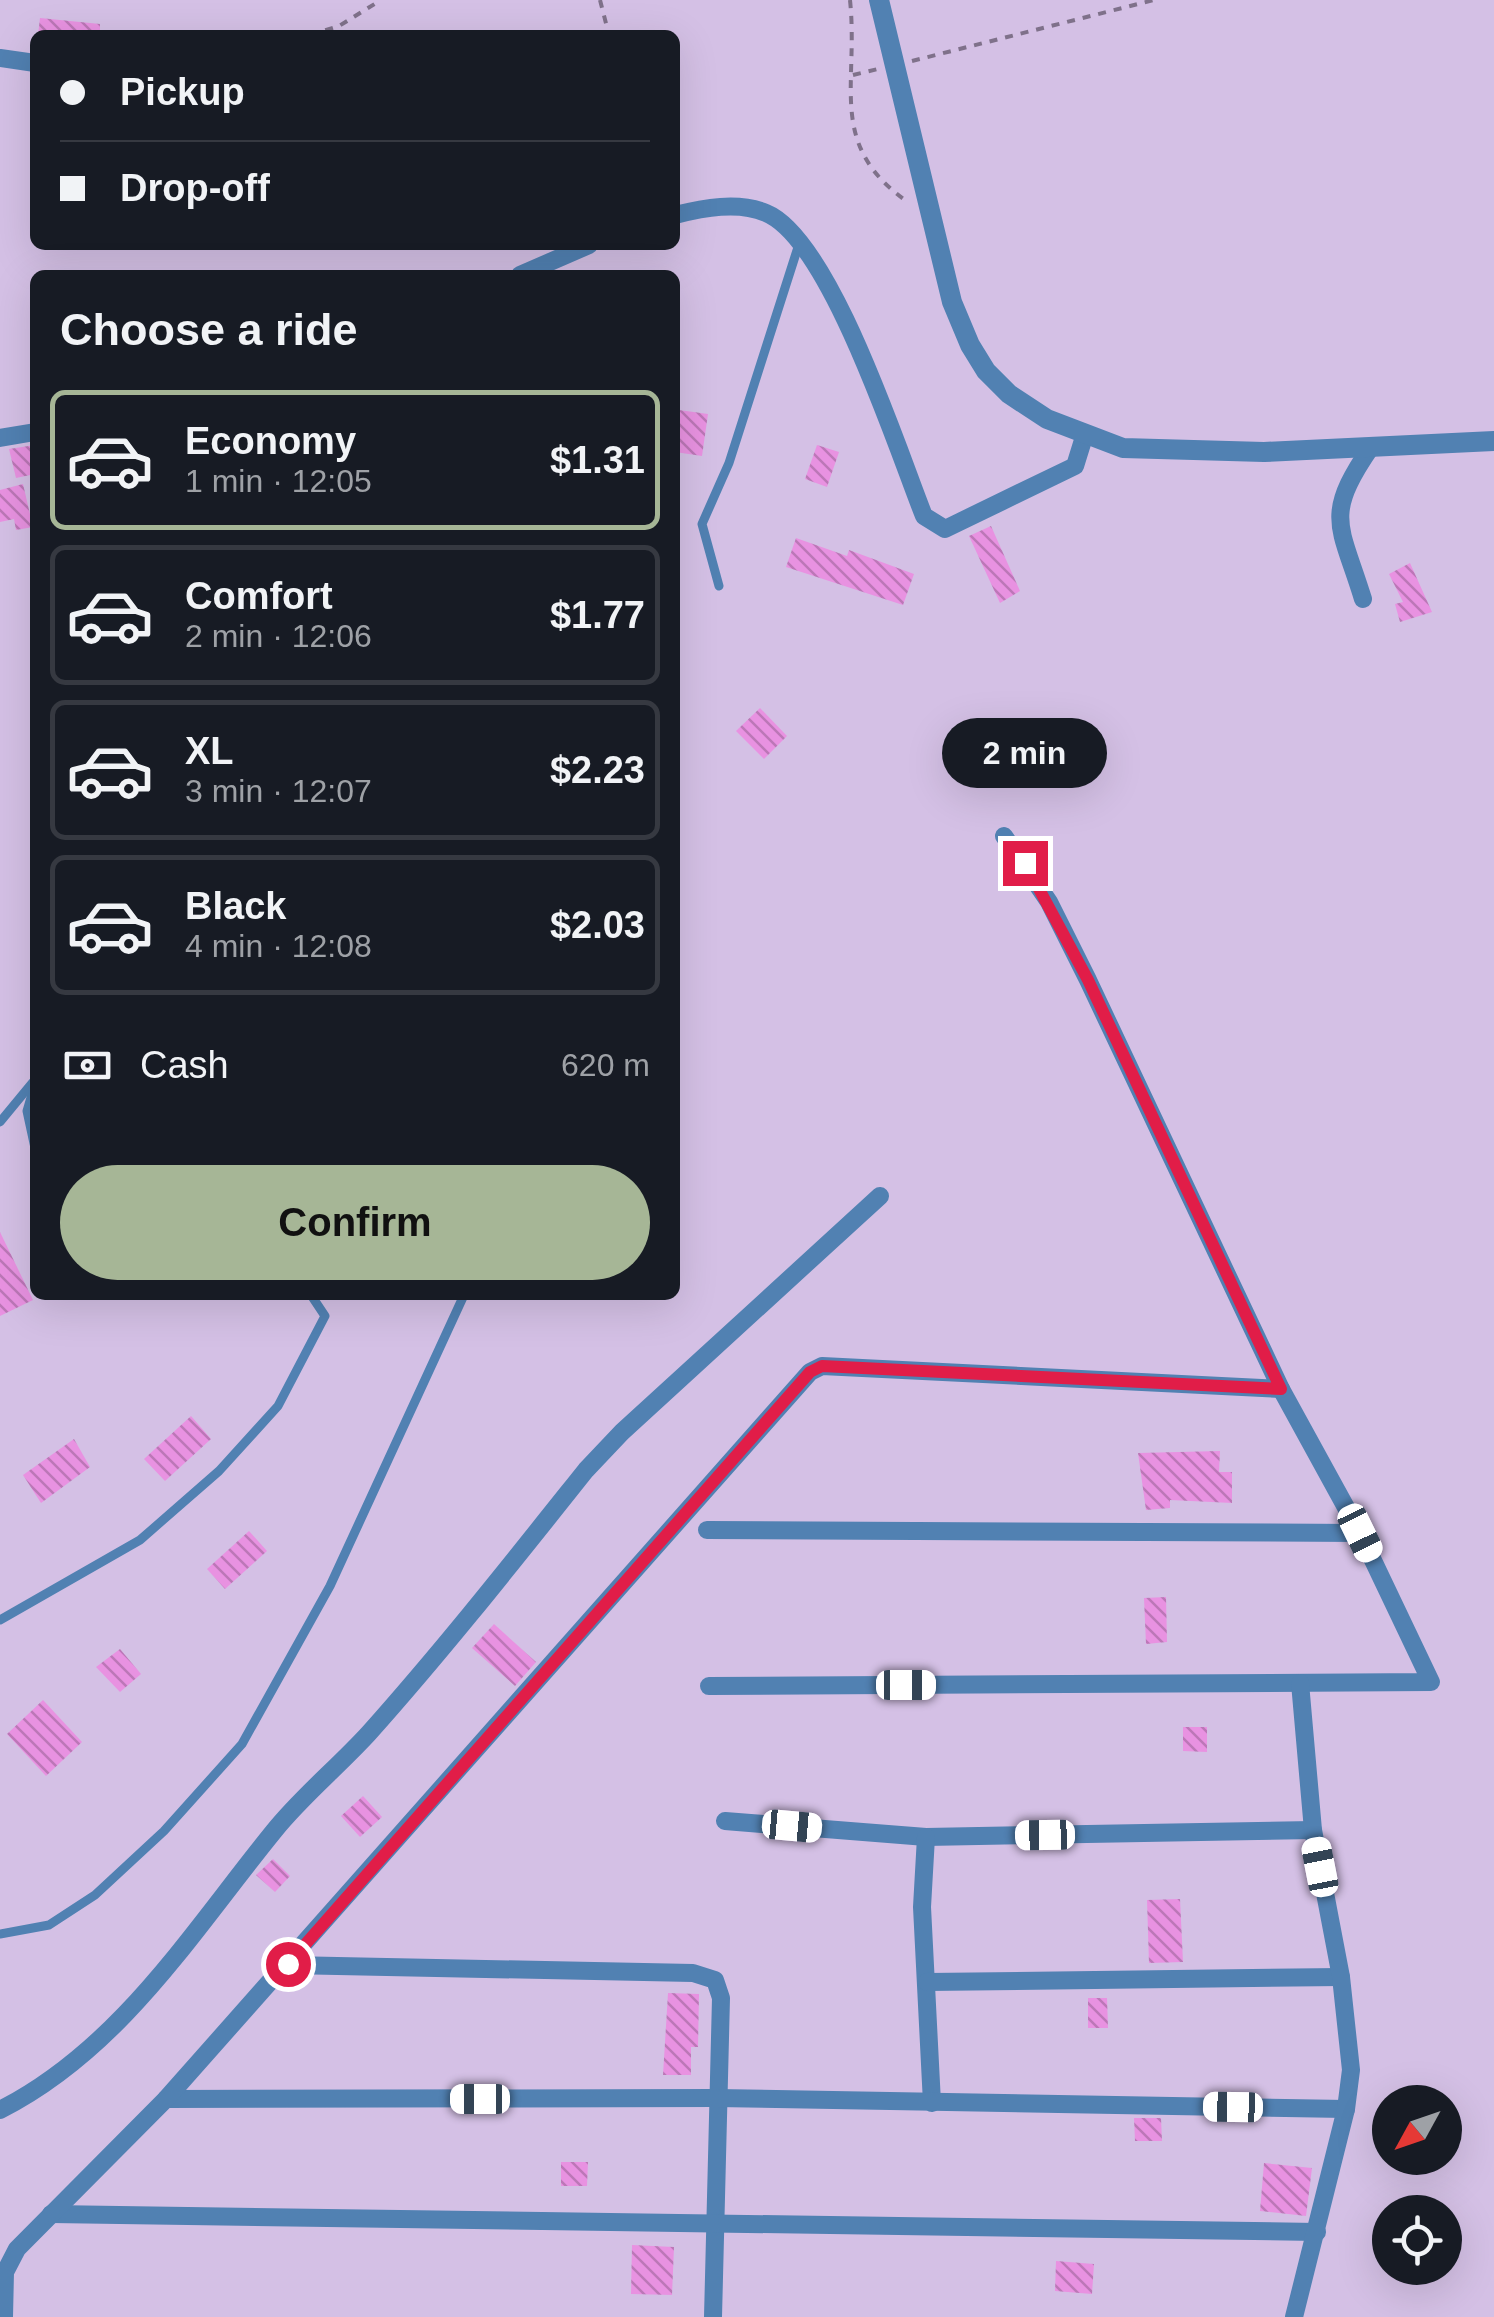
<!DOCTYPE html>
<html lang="en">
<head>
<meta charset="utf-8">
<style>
	body { margin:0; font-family:Helvetica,sans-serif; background:#20242c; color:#f1f3f6; height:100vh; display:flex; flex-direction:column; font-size:38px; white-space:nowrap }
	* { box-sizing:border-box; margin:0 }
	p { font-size:32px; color:#9ea1a6 }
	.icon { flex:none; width:55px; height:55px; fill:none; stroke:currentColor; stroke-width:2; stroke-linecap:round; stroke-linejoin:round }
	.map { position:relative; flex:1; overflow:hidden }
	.drawer { position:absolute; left:30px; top:270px; width:650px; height:1030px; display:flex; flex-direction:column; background:#171b24; border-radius:15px; box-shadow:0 10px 40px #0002 }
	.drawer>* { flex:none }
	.banner { position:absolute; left:30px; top:30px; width:650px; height:220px; border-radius:15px; box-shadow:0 10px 40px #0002; display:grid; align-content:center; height:220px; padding:0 30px; background:#171b24 }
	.needle { width:65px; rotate:230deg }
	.controls { position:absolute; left:1372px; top:2085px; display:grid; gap:20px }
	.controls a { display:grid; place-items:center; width:90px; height:90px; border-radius:50%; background:#171b24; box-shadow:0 10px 40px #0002; font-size:50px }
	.end { position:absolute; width:45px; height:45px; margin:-22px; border:12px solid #e11d48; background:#fff; box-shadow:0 0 0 5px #fff }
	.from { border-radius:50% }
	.bubble { position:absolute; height:70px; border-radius:35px; background:#171b24; box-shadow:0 10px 40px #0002; font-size:32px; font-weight:800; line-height:70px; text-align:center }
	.car { position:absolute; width:30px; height:60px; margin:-30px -15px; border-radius:12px; box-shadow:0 0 8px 2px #0007; background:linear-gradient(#fff 24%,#345 0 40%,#fff 0 76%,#345 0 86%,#fff 0) }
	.banner b { display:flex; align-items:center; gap:35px; height:95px; font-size:38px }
	.banner b+b { border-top:2px solid #363941 }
	.banner i { width:25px; height:25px; background:#f1f3f6 }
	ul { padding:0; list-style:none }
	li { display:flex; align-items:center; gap:30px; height:140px; margin:0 20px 15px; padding:0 10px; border:5px solid #363941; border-radius:15px }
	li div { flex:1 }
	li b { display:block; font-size:38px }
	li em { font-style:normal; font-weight:800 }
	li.selected { border-color:#a6b696 }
	li>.icon { width:90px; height:90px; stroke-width:1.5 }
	h2 { padding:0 30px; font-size:45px; line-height:120px }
	.pay { display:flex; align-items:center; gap:25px; height:110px; padding:0 30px; font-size:38px }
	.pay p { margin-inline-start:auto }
	.cta { display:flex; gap:20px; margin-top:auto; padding:20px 30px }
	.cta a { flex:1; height:115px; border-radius:60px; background:#a6b696; color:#111; font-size:40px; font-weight:800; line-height:115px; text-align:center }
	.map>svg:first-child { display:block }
	.building { fill:url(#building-back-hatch) }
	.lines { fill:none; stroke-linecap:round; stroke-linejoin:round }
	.path { stroke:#7f718a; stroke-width:4; stroke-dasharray:8 8; stroke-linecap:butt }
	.service { stroke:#5181b2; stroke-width:9 }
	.minor { stroke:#5181b2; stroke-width:18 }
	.tertiary { stroke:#5181b2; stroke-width:20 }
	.route { stroke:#e11d48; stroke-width:12 }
</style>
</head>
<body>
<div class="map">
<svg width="1494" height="2317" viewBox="0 0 1494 2317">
	<defs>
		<pattern id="building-back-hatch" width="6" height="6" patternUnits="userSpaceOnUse" patternTransform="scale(2.5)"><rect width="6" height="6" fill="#e892e1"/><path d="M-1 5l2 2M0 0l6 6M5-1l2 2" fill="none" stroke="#bc77b7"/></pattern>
	</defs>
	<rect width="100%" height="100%" fill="#d4c0e5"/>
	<g class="building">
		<path d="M 40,18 L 100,24 L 100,35 L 38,35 Z"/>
		<path d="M 679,410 L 708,414 L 702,456 L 675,452 Z"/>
		<path d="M 35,445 L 35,474 L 16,478 L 9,449 Z"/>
		<path d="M 817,445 L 839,452 L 827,487 L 805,479 Z"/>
		<path d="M 23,484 L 33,527 L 16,530 L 14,519 L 0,522 L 0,490 Z"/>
		<path d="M 991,526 L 1020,591 L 1000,603 L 969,536 Z"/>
		<path d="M 796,538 L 847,556 L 849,550 L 914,574 L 903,605 L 786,567 Z"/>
		<path d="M 1410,563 L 1432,612 L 1400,622 L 1395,604 L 1403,602 L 1389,574 Z"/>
		<path d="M 760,708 L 787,736 L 764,759 L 736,731 Z"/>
		<path d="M 0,1232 L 33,1300 L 0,1316 Z"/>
		<path d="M 191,1416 L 211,1439 L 165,1481 L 144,1459 Z"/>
		<path d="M 74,1439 L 90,1467 L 41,1503 L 23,1475 Z"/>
		<path d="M 1220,1451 L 1219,1472 L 1232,1472 L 1232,1503 L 1170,1500 L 1170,1508 L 1146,1510 L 1138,1453 Z"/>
		<path d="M 249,1531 L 267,1551 L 225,1589 L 207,1569 Z"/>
		<path d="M 1166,1597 L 1167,1642 L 1146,1644 L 1144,1598 Z"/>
		<path d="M 494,1624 L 536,1662 L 515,1686 L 472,1648 Z"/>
		<path d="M 120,1649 L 141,1674 L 120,1692 L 96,1667 Z"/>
		<path d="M 43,1700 L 82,1742 L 46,1776 L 7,1734 Z"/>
		<path d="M 1183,1727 L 1207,1727 L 1207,1752 L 1183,1751 Z"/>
		<path d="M 363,1796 L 382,1817 L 360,1837 L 341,1816 Z"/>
		<path d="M 273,1859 L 290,1876 L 275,1892 L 256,1875 Z"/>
		<path d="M 1180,1899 L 1183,1962 L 1149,1963 L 1147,1900 Z"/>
		<path d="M 668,1993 L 699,1994 L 698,2047 L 691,2047 L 691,2075 L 663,2075 Z"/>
		<path d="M 1088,1998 L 1107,1998 L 1108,2028 L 1088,2028 Z"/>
		<path d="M 1134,2118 L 1161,2118 L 1162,2141 L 1135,2141 Z"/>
		<path d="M 561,2162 L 588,2162 L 587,2186 L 561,2186 Z"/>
		<path d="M 1264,2163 L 1312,2168 L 1306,2216 L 1260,2211 Z"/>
		<path d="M 632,2245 L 674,2247 L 672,2295 L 631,2294 Z"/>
		<path d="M 1056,2261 L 1094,2264 L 1092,2294 L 1055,2291 Z"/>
	</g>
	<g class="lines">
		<g class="path">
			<path d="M 600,0 L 609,35"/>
			<path d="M 850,0 C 859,87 826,145 909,203"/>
			<path d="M 310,35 L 339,26 L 381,0"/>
			<path d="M 912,61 L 1154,0"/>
			<path d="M 853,75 L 878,69"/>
		</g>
		<g class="service">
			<path d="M 719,586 L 702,524 L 729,463 L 799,244"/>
			<path d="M 35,1084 L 27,1111 L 35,1148"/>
			<path d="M 0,1122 L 33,1082"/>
			<path d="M 0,1620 L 140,1540 L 219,1471 L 278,1406 L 325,1316 L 311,1295"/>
			<path d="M 0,1934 L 49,1925 L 95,1895 L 164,1831 L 242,1744 L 330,1586 L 464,1295"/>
		</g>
		<g class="minor">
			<path d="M 0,58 L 35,63"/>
			<path d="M 675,215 C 703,208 738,201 766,213 C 830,239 898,451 924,516 L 945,529 L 1075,466 L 1084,437"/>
			<path d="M 520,275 L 589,245"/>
			<path d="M 0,438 L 35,432"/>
			<path d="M 1363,599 C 1340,524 1323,517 1371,447"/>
			<path d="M 707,1530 L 1360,1533"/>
			<path d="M 709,1686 L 1431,1682 L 1360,1533 L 1281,1389 L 1088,980 L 1049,902 L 1004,836"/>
			<path d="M 725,1821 L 926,1837 L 1313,1830"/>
			<path d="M 926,1837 L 922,1907 L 932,2103"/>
			<path d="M 288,1965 L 693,1973 L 715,1980 L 721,1998 L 713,2317"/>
			<path d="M 927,1982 L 1341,1977"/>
			<path d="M 166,2099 L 716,2098 L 1346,2109"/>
			<path d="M 0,2110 C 120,2049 191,1933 274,1831 C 302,1796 338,1767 369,1733 C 444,1649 515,1559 586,1470 L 622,1432 L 880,1196"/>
			<path d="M 51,2214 L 1317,2232"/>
			<path d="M 4,2317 L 5,2272 L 17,2249 L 166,2099 L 810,1372 L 822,1366 L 1281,1389"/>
			<path d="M 1294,2317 L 1346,2109 L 1351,2070 L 1341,1977 L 1313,1830 L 1300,1683"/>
		</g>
		<path class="tertiary" d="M 879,0 L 952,302 L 970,345 L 986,371 L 1009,394 L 1047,419 L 1123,448 L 1264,452 L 1494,441"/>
	</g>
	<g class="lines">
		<path class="route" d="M 288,1964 L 810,1372 L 822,1366 L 1281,1389 L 1088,980 L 1025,863"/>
	</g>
</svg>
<div class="controls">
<a><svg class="needle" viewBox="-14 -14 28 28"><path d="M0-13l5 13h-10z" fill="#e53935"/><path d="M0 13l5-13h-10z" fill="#9ea1a6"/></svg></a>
<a><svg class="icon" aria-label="locate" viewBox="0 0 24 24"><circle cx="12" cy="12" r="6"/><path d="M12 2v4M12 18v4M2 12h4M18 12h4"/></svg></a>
</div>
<i class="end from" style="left:288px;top:1964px"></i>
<i class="end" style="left:1025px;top:863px"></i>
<div class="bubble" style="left:942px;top:718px;width:165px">2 min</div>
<i class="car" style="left:1360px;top:1533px;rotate:154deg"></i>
<i class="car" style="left:906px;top:1685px;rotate:90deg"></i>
<i class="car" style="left:792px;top:1826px;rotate:95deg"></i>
<i class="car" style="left:1045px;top:1835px;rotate:269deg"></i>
<i class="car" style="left:1320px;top:1867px;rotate:349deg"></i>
<i class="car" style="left:480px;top:2099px;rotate:270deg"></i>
<i class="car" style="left:1233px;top:2107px;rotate:271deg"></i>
<div class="banner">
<b><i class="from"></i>Pickup</b>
<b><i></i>Drop-off</b>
</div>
<section class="drawer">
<h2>Choose a ride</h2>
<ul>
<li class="selected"><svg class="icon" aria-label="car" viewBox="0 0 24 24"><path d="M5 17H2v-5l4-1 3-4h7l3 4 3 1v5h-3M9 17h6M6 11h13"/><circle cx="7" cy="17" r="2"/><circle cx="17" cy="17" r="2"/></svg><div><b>Economy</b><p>1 min · 12:05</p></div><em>$1.31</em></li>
<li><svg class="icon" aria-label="car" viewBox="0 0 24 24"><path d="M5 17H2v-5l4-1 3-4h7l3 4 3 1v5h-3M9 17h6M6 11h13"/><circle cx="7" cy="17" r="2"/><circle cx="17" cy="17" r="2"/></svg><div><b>Comfort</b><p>2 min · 12:06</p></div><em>$1.77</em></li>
<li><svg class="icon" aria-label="car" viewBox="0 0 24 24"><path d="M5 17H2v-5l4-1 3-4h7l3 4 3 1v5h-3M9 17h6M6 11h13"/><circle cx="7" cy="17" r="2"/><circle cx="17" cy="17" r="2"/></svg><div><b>XL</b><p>3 min · 12:07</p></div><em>$2.23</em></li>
<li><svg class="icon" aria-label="car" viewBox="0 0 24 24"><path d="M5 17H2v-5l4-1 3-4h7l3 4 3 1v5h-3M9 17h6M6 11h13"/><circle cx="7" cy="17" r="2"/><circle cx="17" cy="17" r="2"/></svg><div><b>Black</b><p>4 min · 12:08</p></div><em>$2.03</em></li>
</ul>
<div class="pay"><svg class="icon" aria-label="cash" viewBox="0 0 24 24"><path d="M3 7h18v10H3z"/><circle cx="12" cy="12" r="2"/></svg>Cash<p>620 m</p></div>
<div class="cta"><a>Confirm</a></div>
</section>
</div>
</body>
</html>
